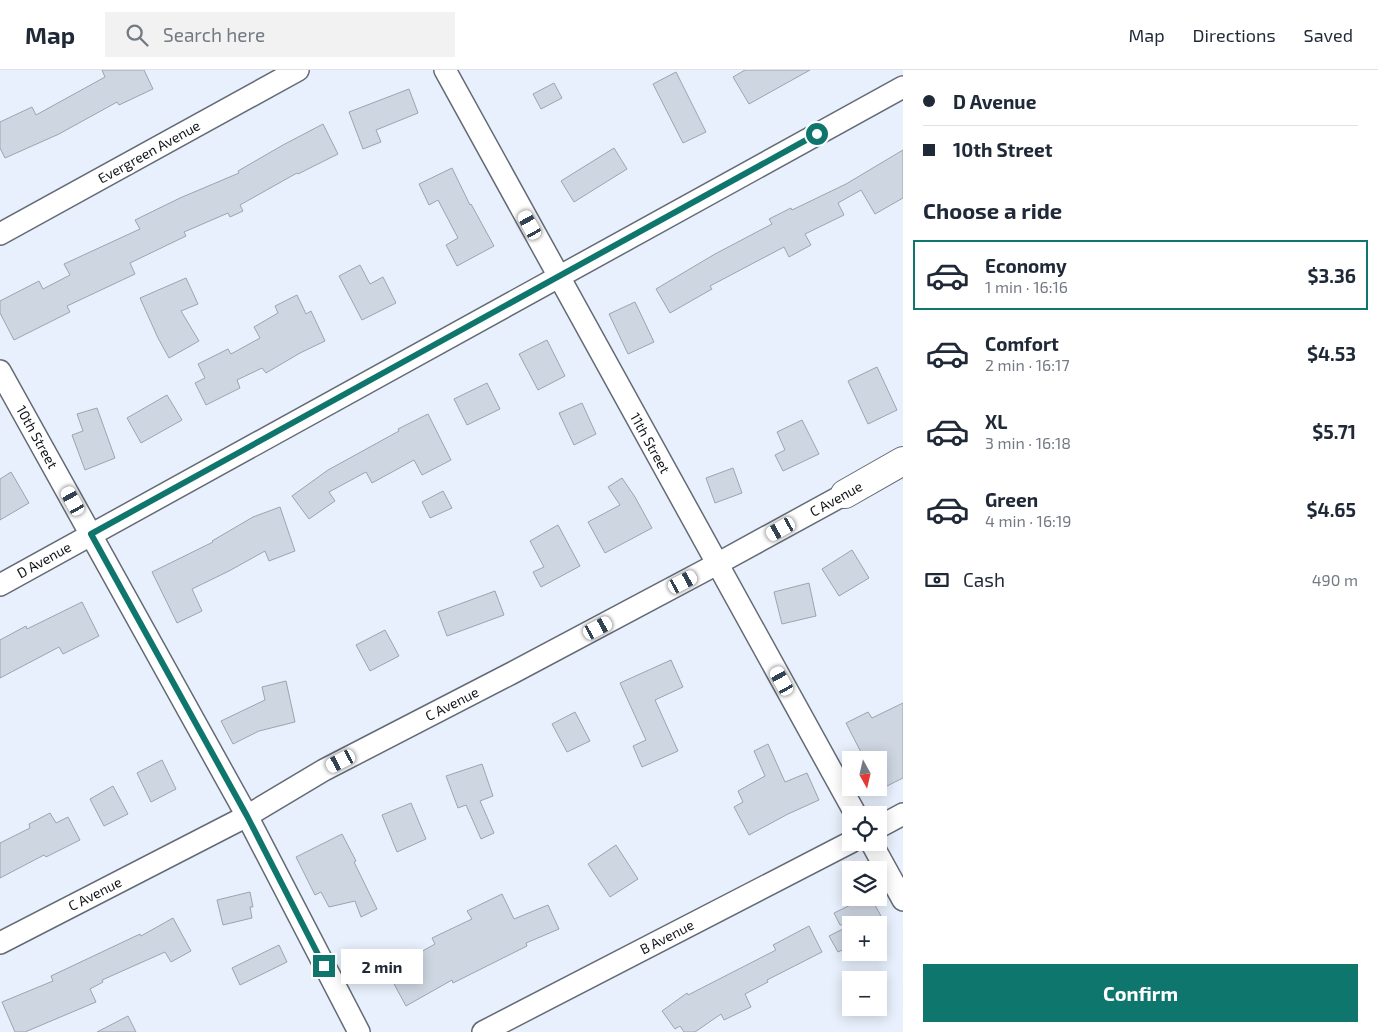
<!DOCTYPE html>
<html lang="en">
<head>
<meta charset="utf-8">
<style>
	body { margin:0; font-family:"Exo 2",sans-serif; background:#f2f2f3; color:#1f2937; height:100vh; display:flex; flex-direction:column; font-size:19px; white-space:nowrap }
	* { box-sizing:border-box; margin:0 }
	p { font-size:16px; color:#747a83 }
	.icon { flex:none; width:28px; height:28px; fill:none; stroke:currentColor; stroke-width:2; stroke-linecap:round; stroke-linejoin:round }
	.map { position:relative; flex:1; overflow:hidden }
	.sheet { display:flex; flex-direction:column; background:#fff; width:475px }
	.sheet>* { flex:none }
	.banner { display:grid; align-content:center; height:110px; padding:0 20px; background:#fff }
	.needle { width:32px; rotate:172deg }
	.buttons { position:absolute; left:842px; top:681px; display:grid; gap:10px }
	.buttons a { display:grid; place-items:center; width:45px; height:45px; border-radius:0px; background:#fff; box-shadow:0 2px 12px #0003; font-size:25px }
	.end { position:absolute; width:22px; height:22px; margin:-11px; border:6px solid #0f766e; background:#fff; box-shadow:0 0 0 2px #fff }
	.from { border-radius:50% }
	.bubble { position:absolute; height:35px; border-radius:0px; background:#fff; box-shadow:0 2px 12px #0003; font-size:16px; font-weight:700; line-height:35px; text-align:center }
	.car { position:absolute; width:15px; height:30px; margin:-15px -8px; border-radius:6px; box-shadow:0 0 4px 1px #0007; background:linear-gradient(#fff 24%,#345 0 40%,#fff 0 76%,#345 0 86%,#fff 0) }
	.banner b { display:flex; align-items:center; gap:18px; height:48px; font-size:19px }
	.banner b+b { border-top:1px solid #e0e1e3 }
	.banner i { width:12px; height:12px; background:#1f2937 }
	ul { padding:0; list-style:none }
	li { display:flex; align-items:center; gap:15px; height:70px; margin:0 10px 8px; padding:0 10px; border:2px solid transparent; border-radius:0px }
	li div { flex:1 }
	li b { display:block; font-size:19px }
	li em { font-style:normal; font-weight:700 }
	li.current { border-color:#0f766e }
	li>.icon { width:45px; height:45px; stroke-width:1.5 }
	h2 { padding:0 20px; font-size:22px; line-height:60px }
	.pay { display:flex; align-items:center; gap:12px; height:55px; padding:0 20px; font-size:19px }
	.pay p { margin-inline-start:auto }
	.primary-button { display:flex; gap:10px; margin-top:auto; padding:10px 20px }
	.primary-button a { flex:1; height:58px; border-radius:0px; background:#0f766e; color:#fff; font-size:20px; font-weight:700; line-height:58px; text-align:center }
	header { display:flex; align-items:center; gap:30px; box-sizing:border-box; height:70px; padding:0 25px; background:#fff; border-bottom:1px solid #e0e1e3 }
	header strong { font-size:24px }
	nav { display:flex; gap:28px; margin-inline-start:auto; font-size:18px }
	.search { width:350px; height:45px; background:#f2f2f3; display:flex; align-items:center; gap:12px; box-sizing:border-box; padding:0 18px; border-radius:0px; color:#747a83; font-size:19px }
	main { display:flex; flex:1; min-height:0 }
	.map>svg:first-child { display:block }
	.building { fill:#ced6e2; stroke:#9ca4af }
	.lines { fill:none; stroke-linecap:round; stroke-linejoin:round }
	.street-casing { stroke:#646b76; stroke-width:24 }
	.secondary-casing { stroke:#646b76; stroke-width:30 }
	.street { stroke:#fff; stroke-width:21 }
	.secondary { stroke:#fff; stroke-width:28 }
	.route { stroke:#0f766e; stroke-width:6 }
	.labels { text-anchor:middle; stroke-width:5; stroke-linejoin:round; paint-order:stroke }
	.street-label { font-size:14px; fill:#111418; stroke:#fff }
</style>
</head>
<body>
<header>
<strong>Map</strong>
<div class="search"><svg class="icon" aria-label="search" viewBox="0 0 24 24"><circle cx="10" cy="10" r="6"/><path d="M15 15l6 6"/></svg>Search here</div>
<nav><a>Map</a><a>Directions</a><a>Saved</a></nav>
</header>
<main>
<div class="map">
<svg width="903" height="962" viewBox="0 0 903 962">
	<rect width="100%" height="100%" fill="#e7f0fc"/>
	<g class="building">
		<path d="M 102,0 L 144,0 L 153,19 L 119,35 L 117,32 L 59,64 L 5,88 L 0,78 L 0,52 L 32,37 L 36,45 L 105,7 Z"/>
		<path d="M 745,0 L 810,0 L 749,34 L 733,7 Z"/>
		<path d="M 676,2 L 706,62 L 683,73 L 653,14 Z"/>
		<path d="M 554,13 L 562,28 L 541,39 L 533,24 Z"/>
		<path d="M 409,19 L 418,43 L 376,60 L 381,72 L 363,79 L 349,42 Z"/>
		<path d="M 323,54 L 338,84 L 298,104 L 297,103 L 240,135 L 243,141 L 230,147 L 228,143 L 184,162 L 186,166 L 130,193 L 135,204 L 67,236 L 70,242 L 14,270 L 0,243 L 0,231 L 39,211 L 43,219 L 70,205 L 64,194 L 140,159 L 135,150 L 180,128 L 239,103 L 238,101 L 283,75 Z"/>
		<path d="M 614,78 L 627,99 L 574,132 L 561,111 Z"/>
		<path d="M 903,80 L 903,128 L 875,144 L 861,120 L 838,133 L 844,145 L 805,164 L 811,175 L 789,187 L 784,177 L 710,216 L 712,219 L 670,243 L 656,219 L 715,184 L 772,154 L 769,149 L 791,138 L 792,140 L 846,114 Z"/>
		<path d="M 452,98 L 470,135 L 471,134 L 494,176 L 457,196 L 446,175 L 458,168 L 438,130 L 429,135 L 419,114 Z"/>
		<path d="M 360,195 L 370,214 L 383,207 L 396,233 L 362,250 L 339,206 Z"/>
		<path d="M 186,208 L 198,234 L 181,241 L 199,271 L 169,288 L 158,268 L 140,228 Z"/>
		<path d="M 297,225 L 306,244 L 311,241 L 325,271 L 300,283 L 266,303 L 262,298 L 237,310 L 240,318 L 206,335 L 195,313 L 205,308 L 198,294 L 228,279 L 231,284 L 260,268 L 254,257 L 278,243 L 275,236 Z"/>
		<path d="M 635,232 L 654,272 L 628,284 L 609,244 Z"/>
		<path d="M 547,270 L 565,306 L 538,320 L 519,284 Z"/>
		<path d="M 877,297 L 897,340 L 868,354 L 848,311 Z"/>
		<path d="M 487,313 L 500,339 L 467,355 L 454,329 Z"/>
		<path d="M 167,325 L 182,350 L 141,373 L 127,348 Z"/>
		<path d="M 582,333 L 596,364 L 574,375 L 559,343 Z"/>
		<path d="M 97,338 L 115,388 L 85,400 L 72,365 L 83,361 L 77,344 Z"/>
		<path d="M 428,344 L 451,390 L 422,405 L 414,390 L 372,413 L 366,402 L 329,422 L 335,431 L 309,449 L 292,426 L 328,400 L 399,361 L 398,359 Z"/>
		<path d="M 802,350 L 819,384 L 783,401 L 775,385 L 785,380 L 777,362 Z"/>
		<path d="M 733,398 L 742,423 L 715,433 L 706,408 Z"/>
		<path d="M 11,402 L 29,433 L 0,450 L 0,409 Z"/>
		<path d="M 622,408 L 635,427 L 652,458 L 605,483 L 588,452 L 620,435 L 608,417 Z"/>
		<path d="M 443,421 L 452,438 L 430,448 L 422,432 Z"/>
		<path d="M 280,437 L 295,481 L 269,491 L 265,481 L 229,501 L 192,519 L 202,541 L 177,553 L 152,502 L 213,472 L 212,471 L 253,447 Z"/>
		<path d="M 558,455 L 580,496 L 541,517 L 533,502 L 544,497 L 530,471 Z"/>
		<path d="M 852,480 L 869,508 L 839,526 L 822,499 Z"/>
		<path d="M 809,513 L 816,546 L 782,554 L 774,522 Z"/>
		<path d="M 495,521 L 504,545 L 447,566 L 438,542 Z"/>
		<path d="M 82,532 L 99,566 L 63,584 L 59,577 L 0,608 L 0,570 L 26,556 L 27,559 Z"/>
		<path d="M 385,560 L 399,586 L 370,601 L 356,575 Z"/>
		<path d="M 671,590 L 683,617 L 655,630 L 678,681 L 642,697 L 633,676 L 646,670 L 620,613 Z"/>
		<path d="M 286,611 L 295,652 L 259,661 L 233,674 L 221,651 L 265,630 L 262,617 Z"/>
		<path d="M 903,633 L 903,708 L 879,720 L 879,690 L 865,690 L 846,653 L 868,642 L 872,648 Z"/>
		<path d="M 575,642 L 590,671 L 567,682 L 552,654 Z"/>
		<path d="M 768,674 L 785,712 L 807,703 L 819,730 L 788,744 L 749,765 L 734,737 L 743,732 L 738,721 L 765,706 L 754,681 Z"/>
		<path d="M 162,690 L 176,719 L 151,732 L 137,703 Z"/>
		<path d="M 482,694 L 493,726 L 480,731 L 494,763 L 481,769 L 466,735 L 458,738 L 446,706 Z"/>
		<path d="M 113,716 L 128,744 L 104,756 L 90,729 Z"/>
		<path d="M 411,733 L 426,769 L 397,782 L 382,745 Z"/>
		<path d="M 50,743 L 56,753 L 68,747 L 80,770 L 46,787 L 44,785 L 0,808 L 0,773 L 30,758 L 29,754 Z"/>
		<path d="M 342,764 L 356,791 L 354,792 L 377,839 L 361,847 L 355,831 L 329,837 L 321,822 L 315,825 L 296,787 Z"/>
		<path d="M 616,775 L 638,809 L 610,827 L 588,794 Z"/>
		<path d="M 250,822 L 253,837 L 250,837 L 252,848 L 223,855 L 217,830 Z"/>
		<path d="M 502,824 L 514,849 L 548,835 L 559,859 L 526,873 L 527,876 L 453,913 L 452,910 L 406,936 L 387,901 L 435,874 L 432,868 L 472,849 L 467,841 Z"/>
		<path d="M 865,828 L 871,828 L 886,855 L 851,855 L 851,876 L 838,882 L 829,866 L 851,855 L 840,855 L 834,843 Z"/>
		<path d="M 173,848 L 191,881 L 171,892 L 165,882 L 102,910 L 103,912 L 90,919 L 96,932 L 25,962 L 15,962 L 2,932 L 53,911 L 51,906 L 140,864 L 141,866 Z"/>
		<path d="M 809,856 L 822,882 L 767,910 L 768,912 L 745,924 L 751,937 L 724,950 L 721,944 L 695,962 L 684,962 L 680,956 L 675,959 L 662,941 L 687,923 L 688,925 L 776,880 L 773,875 Z"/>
		<path d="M 279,875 L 287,892 L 240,915 L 232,898 Z"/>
		<path d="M 128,946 L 136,962 L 97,962 Z"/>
	</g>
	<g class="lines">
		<g class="street-casing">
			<g id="street">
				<path d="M 445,0 L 856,745"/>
				<path d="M 0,164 L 298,0"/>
				<path d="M 0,301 L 247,746 L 359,962"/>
				<path d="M 0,515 L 903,17"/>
				<path d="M 879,757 L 903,744"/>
				<path d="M 871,772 L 903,830"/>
				<path d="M 0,873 L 247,746 L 324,700 L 512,603 L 717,494 L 845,424"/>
				<path d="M 483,962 L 851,772"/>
			</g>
		</g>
		<g class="secondary-casing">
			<path id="secondary" d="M 845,424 L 903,391"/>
		</g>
		<use href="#street" class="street"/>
		<use href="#secondary" class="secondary"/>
	</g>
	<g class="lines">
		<path class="route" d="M 324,896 L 247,746 L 91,464 L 817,64"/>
	</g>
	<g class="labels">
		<g class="street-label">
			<text transform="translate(149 82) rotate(-29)" y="5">Evergreen Avenue</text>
			<text transform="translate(37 367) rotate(61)" y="5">10th Street</text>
			<text transform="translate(650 373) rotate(61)" y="5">11th Street</text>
			<text transform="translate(836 429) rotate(-29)" y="5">C Avenue</text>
			<text transform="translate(44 490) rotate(-29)" y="5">D Avenue</text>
			<text transform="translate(452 634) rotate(-27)" y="5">C Avenue</text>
			<text transform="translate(95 824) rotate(-27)" y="5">C Avenue</text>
			<text transform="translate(667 867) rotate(-27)" y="5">B Avenue</text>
		</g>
	</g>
</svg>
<div class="buttons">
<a><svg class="needle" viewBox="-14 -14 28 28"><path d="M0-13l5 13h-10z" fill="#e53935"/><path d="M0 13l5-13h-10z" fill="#747a83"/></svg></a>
<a><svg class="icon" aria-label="locate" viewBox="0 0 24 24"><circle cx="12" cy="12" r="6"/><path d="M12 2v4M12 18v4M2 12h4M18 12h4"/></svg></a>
<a><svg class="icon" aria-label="layers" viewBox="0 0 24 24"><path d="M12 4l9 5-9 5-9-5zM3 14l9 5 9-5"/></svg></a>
<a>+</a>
<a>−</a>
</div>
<i class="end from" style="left:817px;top:64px"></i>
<i class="end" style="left:324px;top:896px"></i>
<div class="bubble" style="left:341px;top:879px;width:82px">2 min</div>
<i class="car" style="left:530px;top:155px;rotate:331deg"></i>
<i class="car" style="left:73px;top:431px;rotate:331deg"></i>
<i class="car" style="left:781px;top:459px;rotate:241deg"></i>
<i class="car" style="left:683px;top:512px;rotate:62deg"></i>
<i class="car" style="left:598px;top:558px;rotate:62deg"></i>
<i class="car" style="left:782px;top:611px;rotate:331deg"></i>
<i class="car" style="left:341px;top:691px;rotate:243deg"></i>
</div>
<section class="sheet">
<div class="banner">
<b><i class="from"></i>D Avenue</b>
<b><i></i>10th Street</b>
</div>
<h2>Choose a ride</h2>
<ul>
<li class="current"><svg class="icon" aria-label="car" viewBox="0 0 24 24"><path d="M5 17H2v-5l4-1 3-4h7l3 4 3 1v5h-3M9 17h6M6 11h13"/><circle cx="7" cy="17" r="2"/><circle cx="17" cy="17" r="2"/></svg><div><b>Economy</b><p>1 min · 16:16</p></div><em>$3.36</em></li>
<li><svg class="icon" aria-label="car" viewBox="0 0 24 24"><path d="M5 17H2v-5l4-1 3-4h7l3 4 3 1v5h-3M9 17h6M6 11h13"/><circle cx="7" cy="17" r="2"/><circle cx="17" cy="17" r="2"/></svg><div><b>Comfort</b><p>2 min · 16:17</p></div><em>$4.53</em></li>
<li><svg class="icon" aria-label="car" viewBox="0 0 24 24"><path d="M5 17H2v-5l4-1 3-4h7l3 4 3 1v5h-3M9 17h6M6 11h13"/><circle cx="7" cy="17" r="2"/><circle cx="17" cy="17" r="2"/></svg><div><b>XL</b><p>3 min · 16:18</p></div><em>$5.71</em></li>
<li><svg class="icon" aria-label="car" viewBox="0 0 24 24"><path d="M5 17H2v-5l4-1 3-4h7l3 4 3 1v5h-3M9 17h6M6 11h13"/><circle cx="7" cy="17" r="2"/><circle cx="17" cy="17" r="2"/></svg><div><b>Green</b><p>4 min · 16:19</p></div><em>$4.65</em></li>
</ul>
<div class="pay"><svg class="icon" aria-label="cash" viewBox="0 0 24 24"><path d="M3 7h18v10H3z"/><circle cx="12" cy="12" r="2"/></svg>Cash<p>490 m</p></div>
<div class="primary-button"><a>Confirm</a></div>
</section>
</main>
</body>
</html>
